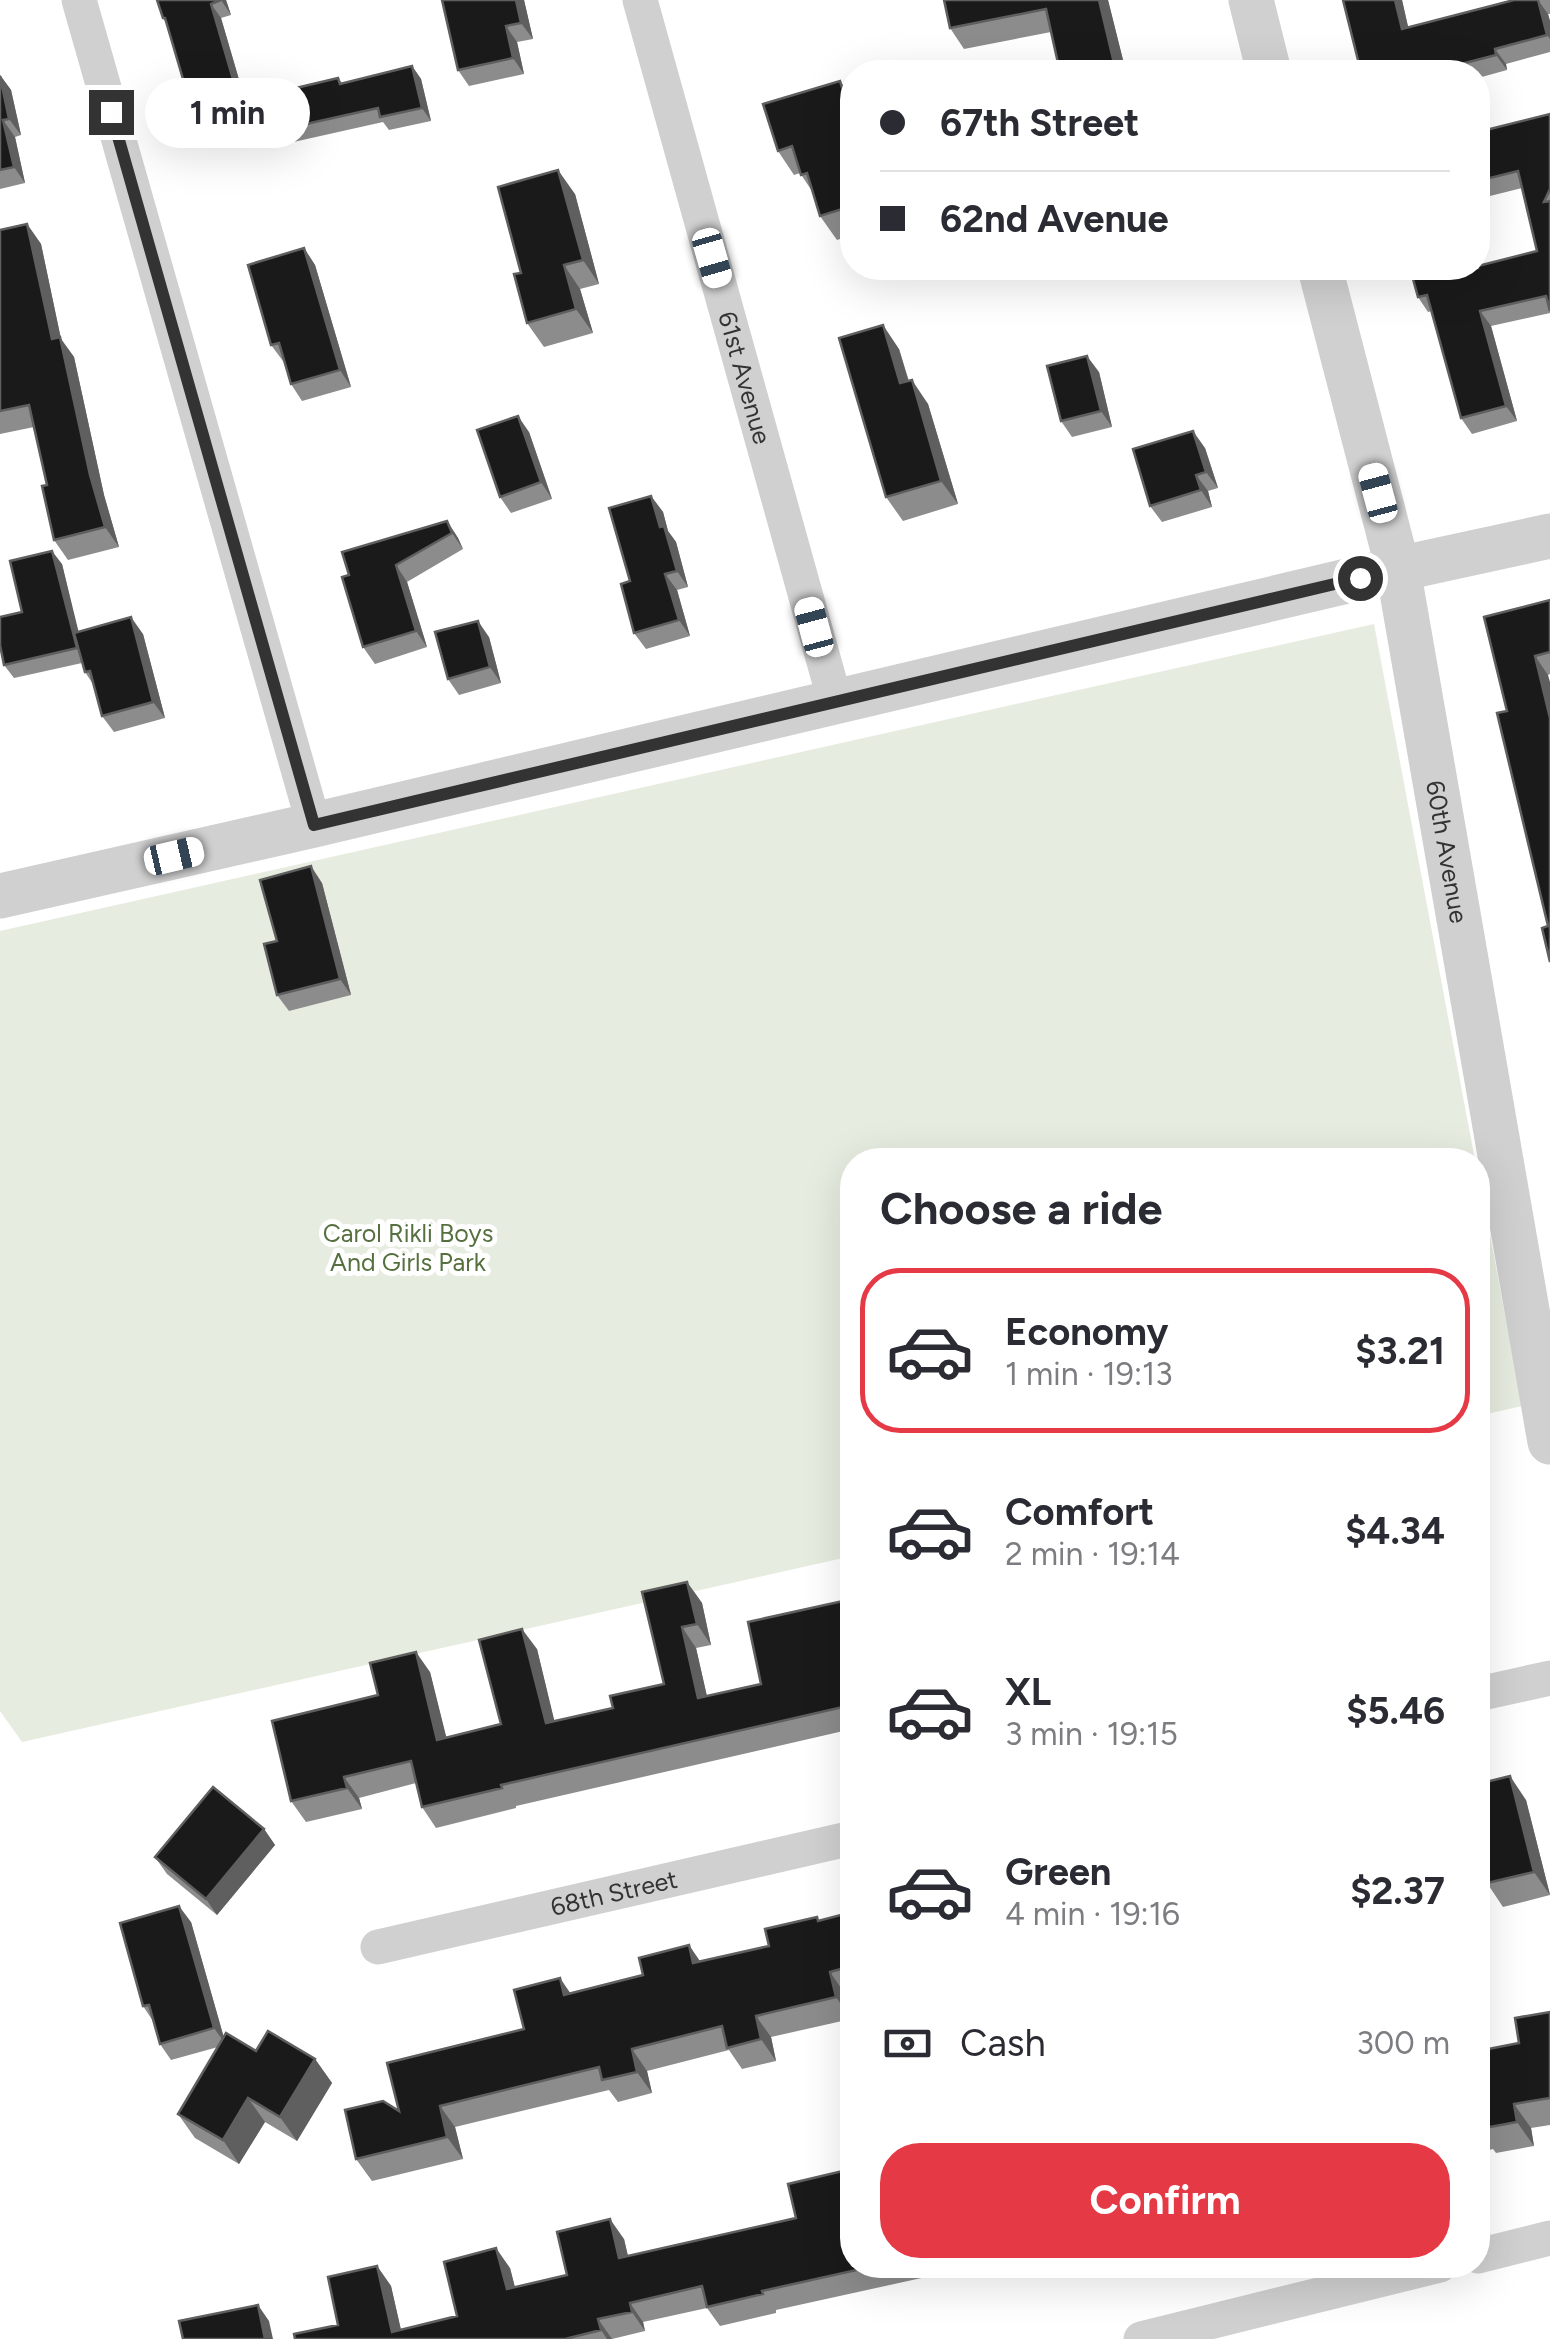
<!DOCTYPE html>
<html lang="en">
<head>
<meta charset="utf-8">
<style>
	body { margin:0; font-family:Figtree,sans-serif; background:#f7f7f7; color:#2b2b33; height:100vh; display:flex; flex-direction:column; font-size:38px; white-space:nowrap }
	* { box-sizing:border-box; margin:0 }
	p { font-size:32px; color:#7c7c81 }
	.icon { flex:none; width:55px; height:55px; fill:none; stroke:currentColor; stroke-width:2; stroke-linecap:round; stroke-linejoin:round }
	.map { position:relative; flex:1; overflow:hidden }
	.side { position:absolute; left:840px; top:1148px; width:650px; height:1130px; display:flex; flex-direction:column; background:#fff; border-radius:40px; box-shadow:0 10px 40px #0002 }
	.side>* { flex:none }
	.hud { position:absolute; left:840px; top:60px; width:650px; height:220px; border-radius:40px; box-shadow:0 10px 40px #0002; display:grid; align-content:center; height:220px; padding:0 40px; background:#fff }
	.end { position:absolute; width:45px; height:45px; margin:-22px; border:12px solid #333; background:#fff; box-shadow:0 0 0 5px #fff }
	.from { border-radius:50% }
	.bubble { position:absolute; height:70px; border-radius:35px; background:#fff; box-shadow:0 10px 40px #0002; font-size:32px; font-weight:700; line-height:70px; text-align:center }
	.car { position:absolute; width:30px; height:60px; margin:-30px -15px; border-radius:12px; box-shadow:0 0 8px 2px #0007; background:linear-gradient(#fff 24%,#345 0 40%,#fff 0 76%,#345 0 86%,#fff 0) }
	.hud b { display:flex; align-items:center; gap:35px; height:95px; font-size:38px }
	.hud b+b { border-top:2px solid #e1e1e2 }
	.hud i { width:25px; height:25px; background:#2b2b33 }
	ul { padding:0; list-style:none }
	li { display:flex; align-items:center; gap:30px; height:165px; margin:0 20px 15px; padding:0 20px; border:5px solid transparent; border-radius:40px }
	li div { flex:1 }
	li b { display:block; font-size:38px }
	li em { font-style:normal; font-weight:700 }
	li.on { border-color:#e63946 }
	li>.icon { width:90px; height:90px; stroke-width:1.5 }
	h2 { padding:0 40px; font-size:45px; line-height:120px }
	.pay { display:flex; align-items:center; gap:25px; height:110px; padding:0 40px; font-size:38px }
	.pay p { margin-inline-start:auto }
	.action { display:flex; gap:20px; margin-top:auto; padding:20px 40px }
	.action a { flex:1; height:115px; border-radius:40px; background:#e63946; color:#fff; font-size:40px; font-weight:700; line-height:115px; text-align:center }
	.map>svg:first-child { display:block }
	.green { fill:#e6ecdf }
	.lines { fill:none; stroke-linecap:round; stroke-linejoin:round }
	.minor { stroke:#d0d0d0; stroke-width:35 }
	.tertiary { stroke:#d0d0d0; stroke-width:45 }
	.wall { fill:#8c8c8c }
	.shaded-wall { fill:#5f5f5f }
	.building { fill:#1a1a1a; stroke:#5f5f5f; stroke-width:2.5 }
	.route { stroke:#333; stroke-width:12 }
	.labels { text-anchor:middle; stroke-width:10; stroke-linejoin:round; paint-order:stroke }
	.street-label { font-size:25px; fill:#333; stroke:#fff }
	.park-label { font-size:25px; fill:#56703f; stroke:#fff }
</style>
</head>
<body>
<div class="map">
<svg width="1550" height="2339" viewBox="0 0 1550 2339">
	<rect width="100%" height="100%" fill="#fff"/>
	<g class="green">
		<path d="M 1374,624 L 1475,1160 L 852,1160 L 852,1556 L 22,1742 L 0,1711 L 0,931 Z"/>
		<path d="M 1478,1171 L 1522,1406 L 1478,1416 Z"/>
	</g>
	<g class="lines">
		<g class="minor">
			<path d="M 79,0 L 314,825"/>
			<path id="s1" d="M 640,0 L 835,701"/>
			<path d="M 1478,1694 L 1550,1678"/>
			<path id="s2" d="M 378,1947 L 852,1838"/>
			<path d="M 1478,2256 L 1550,2238"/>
			<path d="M 1141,2339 L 1440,2265"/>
		</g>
		<g class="tertiary">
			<path d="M 1251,0 L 1269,72"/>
			<path id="s3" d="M 1320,268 L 1398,569 L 1550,1442"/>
			<path d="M 0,896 L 314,825 L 1398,569 L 1550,536"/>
		</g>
	</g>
	<g class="wall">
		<path d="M 157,0 L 226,0 L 231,15 L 221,18 L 247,107 L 201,120 L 191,106 L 168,26 L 163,18 Z"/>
		<path d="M 524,0 L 533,39 L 517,42 L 524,74 L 469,86 L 458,70 Z"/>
		<path d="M 944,0 L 1108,0 L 1126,72 L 1060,72 L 1051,32 L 964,49 L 950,28 Z"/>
		<path d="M 1343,0 L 1402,0 L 1408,27 L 1514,0 L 1550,0 L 1550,14 L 1548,14 L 1550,21 L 1550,52 L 1506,64 L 1507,70 L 1478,78 L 1478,72 L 1361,72 Z"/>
		<path d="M 412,66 L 421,79 L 431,121 L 389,130 L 383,122 L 289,143 L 279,130 L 338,78 L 342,83 Z"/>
		<path d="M 0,75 L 11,90 L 21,135 L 15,137 L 25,183 L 0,189 Z"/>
		<path d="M 840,81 L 852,98 L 852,235 L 837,240 L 820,216 L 814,194 L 800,173 L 794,175 L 778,151 Z"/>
		<path d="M 1550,114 L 1550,313 L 1491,326 L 1517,421 L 1472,434 L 1461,418 L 1432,311 L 1428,312 L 1418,297 L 1478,264 L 1478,266 L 1537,251 L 1522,188 L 1478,199 L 1478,132 Z"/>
		<path d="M 575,194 L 599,284 L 580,289 L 593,333 L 544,347 L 527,323 L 521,273 Z"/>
		<path d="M 27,224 L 41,244 L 61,339 L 74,357 L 104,495 L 119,547 L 68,560 L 54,540 L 47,485 L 34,427 L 0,434 L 0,230 Z"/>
		<path d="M 304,248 L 315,265 L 351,387 L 302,401 L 291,384 L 284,361 L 283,361 L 271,345 Z"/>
		<path d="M 899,349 L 909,381 L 928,404 L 958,504 L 903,521 L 886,497 Z"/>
		<path d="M 1099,372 L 1112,427 L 1072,437 L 1061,421 Z"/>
		<path d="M 529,432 L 552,499 L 511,513 L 500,497 Z"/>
		<path d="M 1205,448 L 1218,488 L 1208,491 L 1212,507 L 1162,522 L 1150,506 Z"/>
		<path d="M 651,496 L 663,512 L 668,531 L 676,542 L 688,587 L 677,590 L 690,636 L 646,649 L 634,633 L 630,581 Z"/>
		<path d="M 447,521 L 458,538 L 463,549 L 407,582 L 427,647 L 375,664 L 363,647 L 349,575 Z"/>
		<path d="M 62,564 L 78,632 L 143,634 L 165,718 L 114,732 L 102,716 L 95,687 L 85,672 L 82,663 L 14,678 L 4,665 L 22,612 Z"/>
		<path d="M 1550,600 L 1550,674 L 1548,675 L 1548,926 L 1507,711 Z"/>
		<path d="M 489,637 L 501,683 L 459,695 L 448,679 Z"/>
		<path d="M 322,883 L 351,995 L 289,1011 L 277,995 L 277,941 Z"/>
		<path d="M 1478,1532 L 1486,1570 L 1478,1571 Z"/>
		<path d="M 687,1582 L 702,1603 L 711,1645 L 696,1648 L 707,1696 L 761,1684 L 852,1599 L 852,1729 L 516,1806 L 516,1808 L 436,1828 L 422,1807 L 416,1783 L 359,1798 L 362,1809 L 306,1822 L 291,1801 L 378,1695 L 430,1672 L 446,1737 L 501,1724 L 537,1649 L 554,1721 L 613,1708 L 664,1684 Z"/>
		<path d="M 1478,1778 L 1481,1783 L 1526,1800 L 1550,1895 L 1503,1907 L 1487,1883 L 1482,1864 L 1478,1865 Z"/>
		<path d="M 264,1829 L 275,1845 L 217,1915 L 167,1874 L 155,1857 Z"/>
		<path d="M 852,1912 L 852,1992 L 845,1994 L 851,2019 L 771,2037 L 776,2061 L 742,2069 L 729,2050 L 647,2071 L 652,2093 L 618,2102 L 609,2090 L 455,2127 L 463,2159 L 372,2181 L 356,2159 L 399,2111 L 524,2029 L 570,1993 L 769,1946 L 820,1921 Z"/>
		<path d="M 191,1922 L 224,2038 L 256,2051 L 315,2059 L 332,2083 L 297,2141 L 265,2122 L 239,2164 L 195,2138 L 178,2114 L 218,2047 L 171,2060 L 160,2044 L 153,2021 L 143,2006 Z"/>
		<path d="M 1550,2012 L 1550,2125 L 1531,2128 L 1534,2146 L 1496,2153 L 1493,2149 L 1478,2153 L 1478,2051 L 1519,2043 Z"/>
		<path d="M 847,2170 L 852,2178 L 852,2265 L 966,2265 L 967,2268 L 776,2310 L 776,2313 L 720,2326 L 707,2308 L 643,2322 L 645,2331 L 612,2339 L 295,2339 L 338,2325 L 377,2266 L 391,2286 L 401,2330 L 457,2316 L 510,2268 L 515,2287 L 567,2275 L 624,2239 L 628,2256 L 796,2218 Z"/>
	</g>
	<g class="shaded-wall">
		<path d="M 221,0 L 226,0 L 231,15 Z"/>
		<path d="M 516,0 L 524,0 L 533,39 L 521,23 Z"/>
		<path d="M 1099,0 L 1108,0 L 1126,72 L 1120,72 L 1114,63 Z"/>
		<path d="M 1395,0 L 1402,0 L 1412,44 L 1402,29 Z"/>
		<path d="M 1538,0 L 1548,14 L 1550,21 L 1550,39 L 1547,35 Z"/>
		<path d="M 211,4 L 221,18 L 247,107 L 237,93 Z"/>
		<path d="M 506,26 L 517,42 L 524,74 L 513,58 Z"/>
		<path d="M 1495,49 L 1506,64 L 1507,70 L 1496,55 Z"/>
		<path d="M 412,66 L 421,79 L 431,121 L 422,108 Z"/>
		<path d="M 0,75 L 11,90 L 21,135 L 9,119 Z"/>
		<path d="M 840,81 L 852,98 L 852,121 Z"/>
		<path d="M 3,120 L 15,137 L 25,183 L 14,167 Z"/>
		<path d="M 558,170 L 575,194 L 599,284 L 583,260 Z"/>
		<path d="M 27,224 L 41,244 L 61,339 L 74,357 L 104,495 L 119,547 L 105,527 L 52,339 Z"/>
		<path d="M 304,248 L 315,265 L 351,387 L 340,370 Z"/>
		<path d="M 564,265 L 580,289 L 593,333 L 576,309 Z"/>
		<path d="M 1480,311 L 1491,326 L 1517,421 L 1506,406 Z"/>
		<path d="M 883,325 L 899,349 L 916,407 L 900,383 Z"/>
		<path d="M 1087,356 L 1099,372 L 1112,427 L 1101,411 Z"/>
		<path d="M 912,380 L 928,404 L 958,504 L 941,481 Z"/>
		<path d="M 518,416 L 529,432 L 552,499 L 541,482 Z"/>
		<path d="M 1193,431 L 1205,448 L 1218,488 L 1206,472 Z"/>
		<path d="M 1196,475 L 1208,491 L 1212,507 L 1201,490 Z"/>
		<path d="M 651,496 L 663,512 L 668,531 L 676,542 L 688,587 L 677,571 L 660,527 Z"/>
		<path d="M 447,521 L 458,538 L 463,549 L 452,533 Z"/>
		<path d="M 52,551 L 62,564 L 86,662 L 77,648 Z"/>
		<path d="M 396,565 L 407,582 L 427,647 L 416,631 Z"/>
		<path d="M 665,574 L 677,590 L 690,636 L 679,620 Z"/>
		<path d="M 131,617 L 143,634 L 165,718 L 153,702 Z"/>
		<path d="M 478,621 L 489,637 L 501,683 L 490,667 Z"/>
		<path d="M 1535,656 L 1548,675 L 1550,682 L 1550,718 Z"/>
		<path d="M 311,866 L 322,883 L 351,995 L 340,979 Z"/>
		<path d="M 1478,1532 L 1486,1570 L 1478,1558 Z"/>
		<path d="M 687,1582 L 702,1603 L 711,1645 L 697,1624 Z"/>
		<path d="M 682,1627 L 696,1648 L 712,1719 L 698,1698 Z"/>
		<path d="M 522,1629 L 537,1649 L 560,1744 L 546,1723 Z"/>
		<path d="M 416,1652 L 430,1672 L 452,1760 L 437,1740 Z"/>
		<path d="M 1510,1776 L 1526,1800 L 1550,1895 L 1534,1872 Z"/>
		<path d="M 344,1777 L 359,1798 L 362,1809 L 347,1788 Z"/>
		<path d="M 264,1829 L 275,1845 L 217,1915 L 206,1899 Z"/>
		<path d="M 179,1906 L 191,1922 L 226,2045 L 214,2028 Z"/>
		<path d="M 689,1945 L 704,1967 L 693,1963 Z"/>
		<path d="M 830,1972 L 845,1994 L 851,2019 L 836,1997 Z"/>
		<path d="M 560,1978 L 575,2000 L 564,1995 Z"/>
		<path d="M 756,2016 L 771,2037 L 776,2061 L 761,2039 Z"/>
		<path d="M 632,2049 L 647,2071 L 652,2093 L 637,2072 Z"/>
		<path d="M 315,2059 L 332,2083 L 297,2141 L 280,2117 Z"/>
		<path d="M 248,2098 L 265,2122 L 239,2164 L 223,2140 Z"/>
		<path d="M 1514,2104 L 1531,2128 L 1534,2146 L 1517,2122 Z"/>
		<path d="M 440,2106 L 455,2127 L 463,2159 L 447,2137 Z"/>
		<path d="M 610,2219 L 624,2239 L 633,2278 L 619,2258 Z"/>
		<path d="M 496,2248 L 510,2268 L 520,2308 L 507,2289 Z"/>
		<path d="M 377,2266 L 391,2286 L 403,2339 L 392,2332 Z"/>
		<path d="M 630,2303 L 643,2322 L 645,2331 L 632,2312 Z"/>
		<path d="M 258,2305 L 269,2321 L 273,2339 L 265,2339 Z"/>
		<path d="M 598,2319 L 612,2339 L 607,2339 L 601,2330 Z"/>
	</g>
	<g class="building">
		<path d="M 157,0 L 221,0 L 211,4 L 237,93 L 191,106 L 165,18 L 163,18 Z"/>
		<path d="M 442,0 L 516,0 L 521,23 L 506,26 L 513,58 L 458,70 Z"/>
		<path d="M 944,0 L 1099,0 L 1114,63 L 1105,65 L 1107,72 L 1060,72 L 1046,9 L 950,28 Z"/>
		<path d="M 1343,0 L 1395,0 L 1402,29 L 1514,0 L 1538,0 L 1547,35 L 1495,49 L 1496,55 L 1430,72 L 1361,72 Z"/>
		<path d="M 412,66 L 422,108 L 380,117 L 378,108 L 279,130 L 271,94 L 338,78 L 340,84 Z"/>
		<path d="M 0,76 L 9,119 L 3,120 L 14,167 L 0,170 Z"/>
		<path d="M 840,81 L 852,121 L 852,206 L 820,216 L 807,173 L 801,175 L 792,146 L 778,151 L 763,104 Z"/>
		<path d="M 1550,114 L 1550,189 L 1544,202 L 1550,201 L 1550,311 L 1546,296 L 1480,311 L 1506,406 L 1461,418 L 1427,295 L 1418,297 L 1410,268 L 1478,268 L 1478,266 L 1537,251 L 1518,171 L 1478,181 L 1478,132 Z"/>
		<path d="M 558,170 L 583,260 L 564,265 L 576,309 L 527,323 L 514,274 L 521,273 L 498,187 Z"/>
		<path d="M 27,224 L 52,339 L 60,337 L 90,475 L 105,527 L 54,540 L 42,486 L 47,485 L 29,405 L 0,411 L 0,230 Z"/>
		<path d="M 304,248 L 340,370 L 291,384 L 279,343 L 271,345 L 248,265 Z"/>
		<path d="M 883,325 L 900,383 L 912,380 L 941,481 L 886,497 L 839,338 Z"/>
		<path d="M 1087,356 L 1101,411 L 1061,421 L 1047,366 Z"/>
		<path d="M 518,416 L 541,482 L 500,497 L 477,430 Z"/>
		<path d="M 1193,431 L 1206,472 L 1196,475 L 1201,490 L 1150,506 L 1133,449 Z"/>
		<path d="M 651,496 L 660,527 L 664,526 L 677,571 L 665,574 L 679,620 L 634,633 L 621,584 L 630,581 L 609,508 Z"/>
		<path d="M 447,521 L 452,533 L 396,565 L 416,631 L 363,647 L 342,577 L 349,575 L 342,552 Z"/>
		<path d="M 52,551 L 77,648 L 4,665 L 0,645 L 0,617 L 22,612 L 10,561 Z"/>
		<path d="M 1550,600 L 1550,652 L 1535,656 L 1550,718 L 1550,962 L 1542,928 L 1548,926 L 1497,713 L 1507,711 L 1484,617 Z"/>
		<path d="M 131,617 L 153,702 L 102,716 L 90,671 L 85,672 L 74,633 Z"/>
		<path d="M 478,621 L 490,667 L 448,679 L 435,632 Z"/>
		<path d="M 311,866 L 340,979 L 277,995 L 264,944 L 277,941 L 260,880 Z"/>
		<path d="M 687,1582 L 697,1624 L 682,1627 L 698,1698 L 761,1684 L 748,1622 L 852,1599 L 852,1710 L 844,1711 L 843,1707 L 501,1785 L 502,1788 L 422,1807 L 411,1761 L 344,1777 L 347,1788 L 291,1801 L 272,1721 L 378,1695 L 370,1663 L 416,1652 L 437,1740 L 501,1724 L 479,1640 L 522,1629 L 546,1723 L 613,1708 L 610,1696 L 664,1684 L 642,1592 Z"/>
		<path d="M 1510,1776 L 1534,1872 L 1487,1883 L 1478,1847 L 1478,1784 Z"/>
		<path d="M 213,1787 L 264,1829 L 206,1899 L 155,1857 Z"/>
		<path d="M 179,1906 L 214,2028 L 160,2044 L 149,2005 L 143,2006 L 120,1923 Z"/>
		<path d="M 852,1912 L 852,1966 L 830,1972 L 836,1997 L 756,2016 L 761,2039 L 727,2048 L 722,2026 L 632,2049 L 637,2072 L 602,2080 L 599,2067 L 440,2106 L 447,2137 L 356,2159 L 345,2110 L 383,2101 L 399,2111 L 387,2063 L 524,2029 L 514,1990 L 560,1978 L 564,1995 L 643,1975 L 639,1958 L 689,1945 L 693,1963 L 769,1946 L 765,1929 L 817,1917 L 818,1921 Z"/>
		<path d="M 1550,2012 L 1550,2098 L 1514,2104 L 1517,2122 L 1479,2129 L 1478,2125 L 1478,2051 L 1519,2043 L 1515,2018 Z"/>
		<path d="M 268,2031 L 315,2059 L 280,2117 L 248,2098 L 223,2140 L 178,2114 L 226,2033 L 256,2051 Z"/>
		<path d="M 847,2170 L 852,2193 L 852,2265 L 879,2265 L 762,2291 L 763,2294 L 707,2307 L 702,2286 L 630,2303 L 632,2312 L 598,2319 L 601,2330 L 565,2339 L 295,2339 L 294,2334 L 338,2325 L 328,2277 L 377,2266 L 392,2332 L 457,2316 L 444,2262 L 496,2248 L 507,2289 L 567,2275 L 557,2232 L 610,2219 L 619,2258 L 796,2218 L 788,2184 Z"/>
		<path d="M 258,2305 L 265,2339 L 183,2339 L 179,2321 Z"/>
	</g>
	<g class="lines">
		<path class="route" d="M 111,112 L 314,825 L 1360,578"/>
	</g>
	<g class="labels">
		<g class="street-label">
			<text dy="9" stroke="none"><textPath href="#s1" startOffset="392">61st Avenue</textPath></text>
			<text dy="9" stroke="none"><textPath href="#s3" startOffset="598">60th Avenue</textPath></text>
			<text dy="9" stroke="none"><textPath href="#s2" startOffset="242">68th Street</textPath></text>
		</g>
		<g class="park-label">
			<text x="408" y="1242">Carol Rikli Boys<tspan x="408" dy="29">And Girls Park</tspan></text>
		</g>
	</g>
</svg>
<i class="end from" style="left:1360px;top:578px"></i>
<i class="end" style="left:111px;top:112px"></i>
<div class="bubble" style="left:145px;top:78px;width:165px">1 min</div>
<i class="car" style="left:712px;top:258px;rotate:164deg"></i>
<i class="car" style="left:1378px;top:493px;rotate:345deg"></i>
<i class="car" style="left:814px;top:627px;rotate:345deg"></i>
<i class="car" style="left:174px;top:856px;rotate:77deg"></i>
<div class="hud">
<b><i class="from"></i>67th Street</b>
<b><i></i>62nd Avenue</b>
</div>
<section class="side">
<h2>Choose a ride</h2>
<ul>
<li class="on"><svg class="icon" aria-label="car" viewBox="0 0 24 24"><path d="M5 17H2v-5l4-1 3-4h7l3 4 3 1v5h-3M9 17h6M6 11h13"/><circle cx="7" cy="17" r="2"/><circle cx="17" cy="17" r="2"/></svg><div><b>Economy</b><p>1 min · 19:13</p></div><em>$3.21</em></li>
<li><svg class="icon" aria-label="car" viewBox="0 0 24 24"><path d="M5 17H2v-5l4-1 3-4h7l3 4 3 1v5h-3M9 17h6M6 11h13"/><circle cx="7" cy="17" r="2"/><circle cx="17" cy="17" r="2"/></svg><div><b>Comfort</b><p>2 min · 19:14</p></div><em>$4.34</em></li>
<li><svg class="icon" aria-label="car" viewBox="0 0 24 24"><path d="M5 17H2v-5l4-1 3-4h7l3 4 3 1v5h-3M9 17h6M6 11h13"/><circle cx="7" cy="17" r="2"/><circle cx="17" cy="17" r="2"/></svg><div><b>XL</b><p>3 min · 19:15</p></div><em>$5.46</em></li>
<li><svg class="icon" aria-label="car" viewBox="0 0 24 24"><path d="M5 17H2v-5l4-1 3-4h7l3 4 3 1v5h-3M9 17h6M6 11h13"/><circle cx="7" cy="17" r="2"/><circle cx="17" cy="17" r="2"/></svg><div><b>Green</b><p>4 min · 19:16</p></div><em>$2.37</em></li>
</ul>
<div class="pay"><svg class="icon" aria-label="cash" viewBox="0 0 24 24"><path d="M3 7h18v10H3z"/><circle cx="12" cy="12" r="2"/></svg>Cash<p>300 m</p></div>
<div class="action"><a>Confirm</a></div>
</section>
</div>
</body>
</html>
